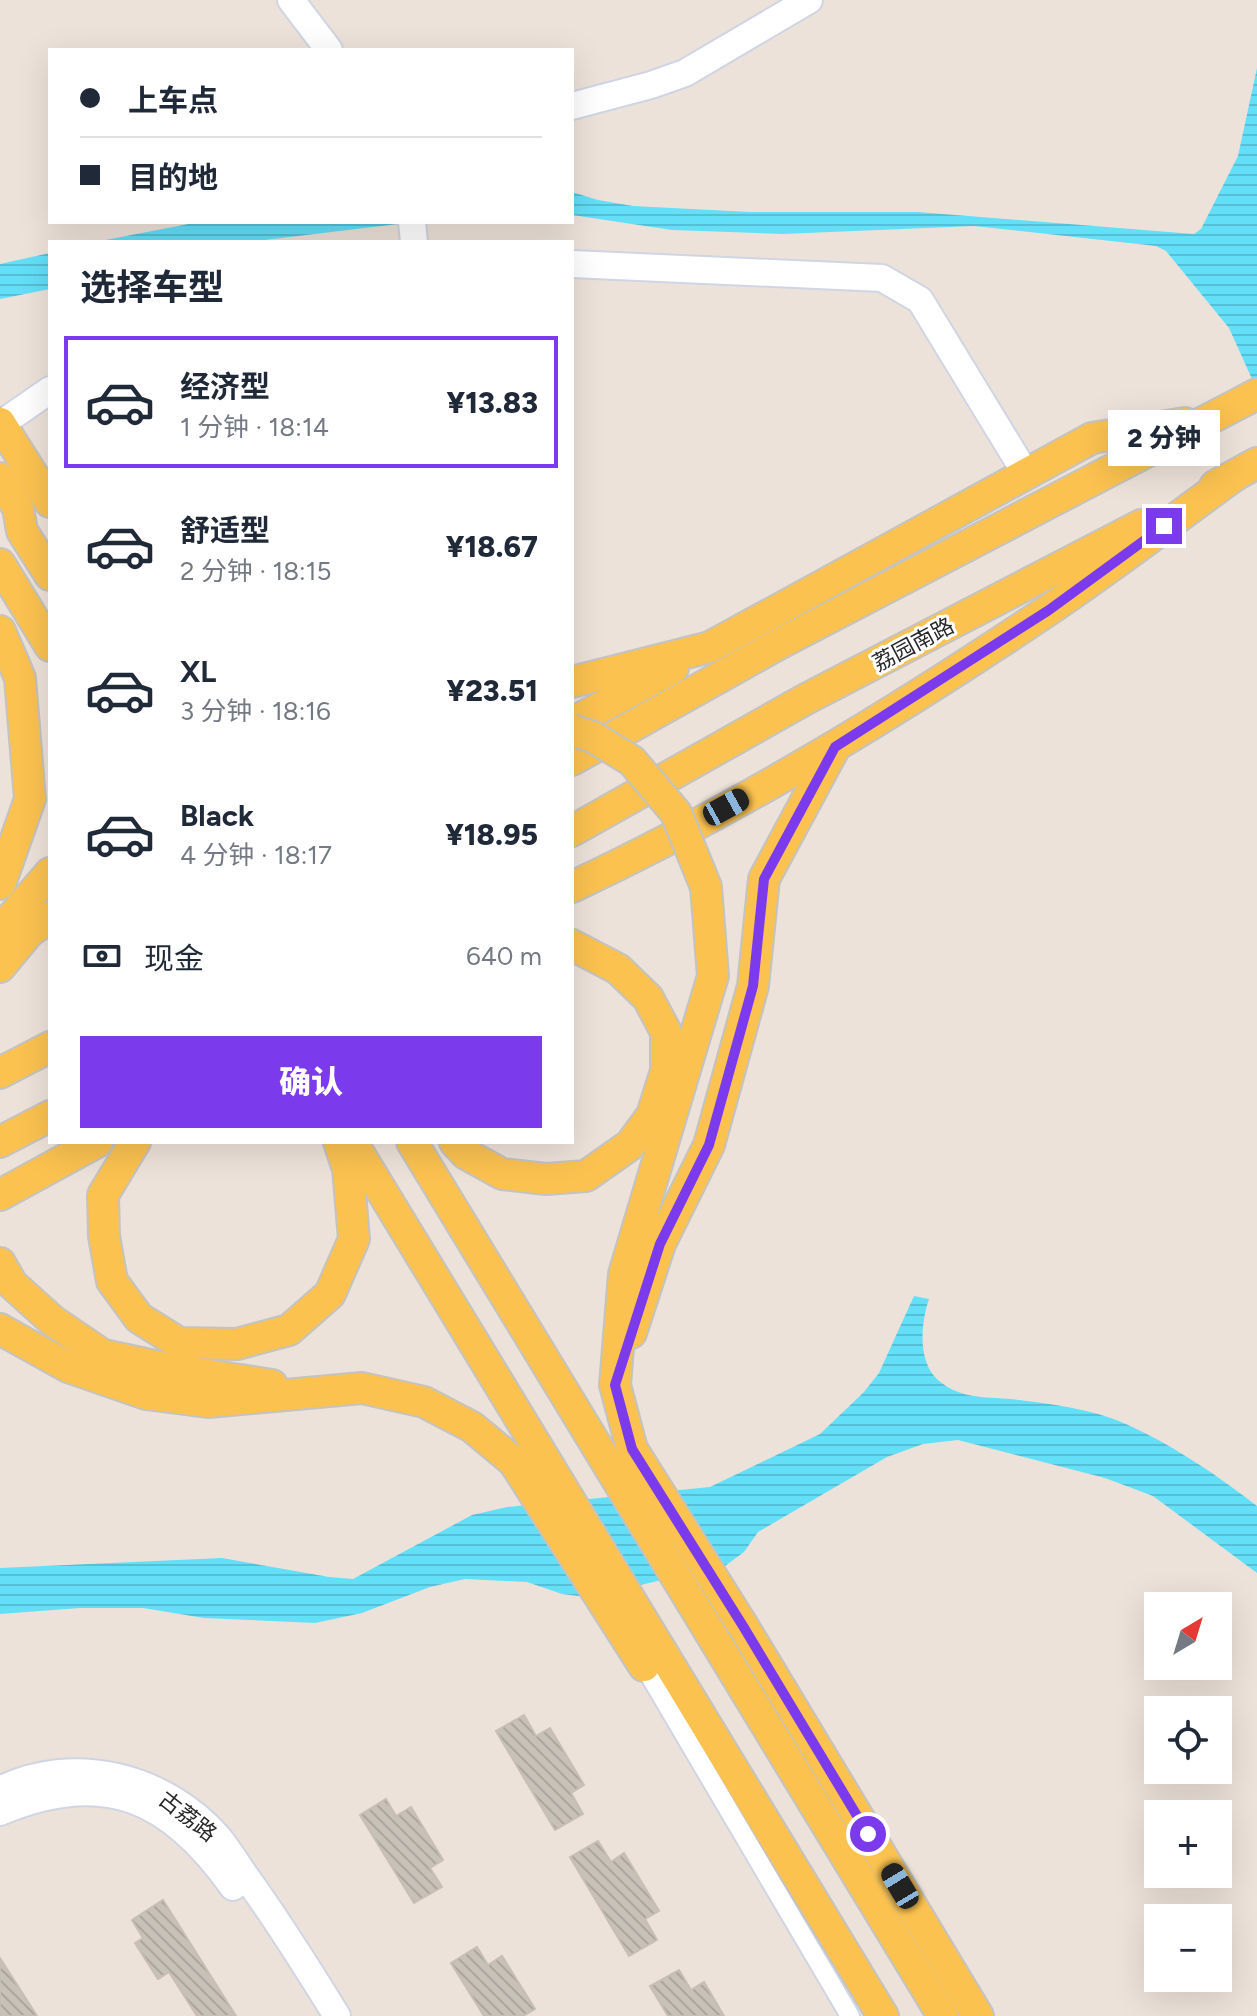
<!DOCTYPE html>
<html lang="zh">
<head>
<meta charset="utf-8">
<style>
	body { margin:0; font-family:Figtree,"Noto Sans SC",sans-serif; background:#f2f2f3; color:#1f2937; height:100vh; display:flex; flex-direction:column; font-size:30px; white-space:nowrap }
	* { box-sizing:border-box; margin:0 }
	p { font-size:26px; color:#747a83 }
	.icon { flex:none; width:44px; height:44px; fill:none; stroke:currentColor; stroke-width:2; stroke-linecap:round; stroke-linejoin:round }
	.map { position:relative; flex:1; overflow:hidden }
	.sheet { position:absolute; left:48px; top:240px; width:526px; height:904px; display:flex; flex-direction:column; background:#fff; border-radius:0px; box-shadow:0 8px 32px #0002 }
	.sheet>* { flex:none }
	.hud { position:absolute; left:48px; top:48px; width:526px; height:176px; border-radius:0px; box-shadow:0 8px 32px #0002; display:grid; align-content:center; height:176px; padding:0 32px; background:#fff }
	.needle { width:52px; rotate:38deg }
	.controls { position:absolute; left:1144px; top:1592px; display:grid; gap:16px }
	.controls a { display:grid; place-items:center; width:88px; height:88px; border-radius:0px; background:#fff; box-shadow:0 8px 32px #0002; font-size:40px }
	.end { position:absolute; width:36px; height:36px; margin:-18px; border:10px solid #7c3aed; background:#fff; box-shadow:0 0 0 4px #fff }
	.from { border-radius:50% }
	.bubble { position:absolute; height:56px; border-radius:0px; background:#fff; box-shadow:0 8px 32px #0002; font-size:26px; font-weight:800; line-height:56px; text-align:center }
	.car { position:absolute; width:24px; height:48px; margin:-24px -12px; border-radius:10px; box-shadow:0 0 6px 2px #0007; background:linear-gradient(#222 24%,#8ab4d8 0 40%,#222 0 76%,#8ab4d8 0 86%,#222 0) }
	.hud b { display:flex; align-items:center; gap:28px; height:76px; font-size:30px }
	.hud b+b { border-top:2px solid #e0e1e3 }
	.hud i { width:20px; height:20px; background:#1f2937 }
	ul { padding:0; list-style:none }
	li { display:flex; align-items:center; gap:24px; height:132px; margin:0 16px 12px; padding:0 16px; border:4px solid transparent; border-radius:0px }
	li div { flex:1 }
	li b { display:block; font-size:30px }
	li em { font-style:normal; font-weight:800 }
	li.selected { border-color:#7c3aed }
	li>.icon { width:72px; height:72px; stroke-width:1.5 }
	h2 { padding:0 32px; font-size:36px; line-height:96px }
	.pay { display:flex; align-items:center; gap:20px; height:88px; padding:0 32px; font-size:30px }
	.pay p { margin-inline-start:auto }
	.button { display:flex; gap:16px; margin-top:auto; padding:16px 32px }
	.button a { flex:1; height:92px; border-radius:0px; background:#7c3aed; color:#fff; font-size:32px; font-weight:800; line-height:92px; text-align:center }
	.map>svg:first-child { display:block }
	.water { fill:url(#water-rules) }
	.building { fill:url(#building-back-hatch); stroke:#c8beb3; stroke-width:2 }
	.lines { fill:none; stroke-linecap:round; stroke-linejoin:round }
	.street-casing { stroke:#cfd5e3; stroke-width:22 }
	.secondary-casing { stroke:#cfd5e3; stroke-width:30 }
	.primary-casing { stroke:#c3c3c3; stroke-width:34 }
	.street { stroke:#fff; stroke-width:18 }
	.secondary { stroke:#fff; stroke-width:26 }
	.primary { stroke:#fbc250; stroke-width:30 }
	.primary-bridge-casing { stroke:#c3c3c3; stroke-width:34; stroke-linecap:butt }
	.primary-bridge { stroke:#fbc250; stroke-width:30 }
	.route { stroke:#7c3aed; stroke-width:10 }
	.labels { text-anchor:middle; stroke-width:6; stroke-linejoin:round; paint-order:stroke }
	.street-label { font-size:22px; fill:#292929; stroke:#fff }
</style>
</head>
<body>
<div class="map">
<svg width="1257" height="2016" viewBox="0 0 1257 2016">
	<defs>
		<pattern id="water-rules" width="6" height="5" patternUnits="userSpaceOnUse" patternTransform="scale(2)"><rect width="6" height="5" fill="#63dff8"/><path d="M0 2.5h6" fill="none" stroke="#56bfd5"/></pattern>
		<pattern id="building-back-hatch" width="6" height="6" patternUnits="userSpaceOnUse" patternTransform="scale(2)"><rect width="6" height="6" fill="#c7c1b8"/><path d="M-1 5l2 2M0 0l6 6M5-1l2 2" fill="none" stroke="#aba69e"/></pattern>
	</defs>
	<rect width="100%" height="100%" fill="#ede2d9"/>
	<g class="water">
		<path d="M 1257,68 L 1257,390 L 1229,328 L 1166,251 L 1156,246 L 974,226 L 783,234 L 672,230 L 572,215 L 572,192 L 598,200 L 633,206 L 750,212 L 918,212 L 1194,234 L 1201,229 L 1238,156 Z"/>
		<path d="M 199,222 L 415,222 L 247,242 L 95,242 Z"/>
		<path d="M 50,253 L 50,289 L 0,299 L 0,264 Z"/>
		<path d="M 914,1296 L 929,1299 C 921,1322 917,1362 938,1380 C 962,1401 989,1396 1019,1400 C 1046,1403 1072,1407 1098,1414 C 1148,1428 1215,1473 1257,1506 L 1257,1573 L 1153,1496 L 1105,1478 L 958,1440 L 923,1444 L 887,1457 L 758,1532 L 744,1552 L 725,1566 L 586,1597 L 562,1594 L 527,1582 L 465,1579 L 430,1587 L 362,1613 L 315,1623 L 204,1618 L 143,1608 L 80,1608 L 0,1614 L 0,1568 L 222,1558 L 329,1577 L 353,1579 L 472,1515 L 507,1507 L 710,1487 L 820,1434 L 864,1392 L 879,1373 Z"/>
	</g>
	<g class="building">
		<path d="M 524,1715 L 536,1736 L 550,1728 L 584,1785 L 571,1793 L 583,1814 L 555,1830 L 496,1731 Z"/>
		<path d="M 386,1799 L 396,1816 L 411,1807 L 443,1860 L 430,1868 L 442,1887 L 414,1903 L 360,1815 Z"/>
		<path d="M 598,1841 L 611,1862 L 624,1853 L 659,1911 L 645,1919 L 657,1940 L 629,1956 L 570,1857 Z"/>
		<path d="M 163,1900 L 236,2016 L 197,2016 L 169,1972 L 158,1979 L 135,1943 L 143,1938 L 132,1920 Z"/>
		<path d="M 477,1947 L 488,1965 L 502,1956 L 535,2009 L 523,2016 L 484,2016 L 451,1963 Z"/>
		<path d="M 0,1958 L 37,2016 L 0,2016 Z"/>
		<path d="M 679,1970 L 691,1990 L 704,1982 L 724,2016 L 668,2016 L 650,1986 Z"/>
	</g>
	<g class="lines">
		<g class="street-casing">
			<path id="street" d="M 644,1666 L 850,2016"/>
		</g>
		<g class="secondary-casing">
			<g id="secondary">
				<path d="M 291,0 L 329,50"/>
				<path d="M 572,106 L 651,85 L 685,73 L 809,0"/>
				<path d="M 412,222 L 414,242"/>
				<path d="M 572,264 L 882,278 L 920,300 L 1026,474"/>
				<path d="M 1,424 L 50,390"/>
				<path d="M 0,1790 C 73,1753 164,1776 218,1837 C 228,1849 237,1864 246,1877 C 278,1921 308,1969 337,2016"/>
				<path d="M 0,1812 C 104,1768 170,1798 233,1887"/>
			</g>
		</g>
		<g class="primary-casing">
			<g id="primary">
				<path d="M 0,423 L 50,502"/>
				<path d="M 0,478 L 18,508 L 22,531 L 50,575"/>
				<path d="M 1215,486 L 1257,463"/>
				<path d="M 0,564 L 50,646"/>
				<path d="M 0,631 L 20,678 L 30,799 L 0,884"/>
				<path d="M 572,682 L 710,647 L 1092,438 L 1185,423"/>
				<path d="M 572,723 L 673,668"/>
				<path d="M 572,760 L 777,645 L 1257,394"/>
				<path d="M 572,831 L 806,699 L 1141,525"/>
				<path d="M 572,887 C 738,809 895,713 1047,611 C 1111,568 1172,521 1234,476"/>
				<path d="M 706,887 L 713,976 L 624,1274 L 615,1385 L 632,1449 L 743,1626 L 978,2016"/>
				<path d="M 0,931 L 50,873"/>
				<path d="M 0,967 L 29,932 L 50,917"/>
				<path d="M 0,1073 L 50,1047"/>
				<path d="M 0,1142 L 50,1116"/>
				<path d="M 135,1142 L 103,1195 L 104,1236 L 112,1281 L 139,1318 L 179,1343 L 237,1344 L 289,1330 L 330,1294 L 354,1239 L 348,1169 L 339,1142"/>
				<path d="M 352,1142 L 883,2016"/>
				<path d="M 412,1142 L 943,2016"/>
				<path d="M 455,1142 L 466,1154 L 502,1174 L 546,1179 L 586,1176 L 630,1145 L 652,1115 L 666,1071 L 666,1032 L 648,998 L 618,969 L 572,945"/>
				<path d="M 0,1195 L 97,1142"/>
				<path d="M 0,1263 L 12,1284 L 53,1321 L 103,1355 L 169,1369 L 272,1385"/>
				<path d="M 0,1329 L 68,1367 L 146,1394 L 208,1402 L 362,1388 L 424,1402 L 472,1427 L 514,1462 L 644,1666"/>
				<path d="M 631,1333 L 660,1244 L 709,1145 L 753,986 L 764,879 L 835,747"/>
			</g>
		</g>
		<use href="#street" class="street"/>
		<use href="#secondary" class="secondary"/>
		<use href="#primary" class="primary"/>
		<g class="primary-bridge-casing">
			<path id="primary-bridge" d="M 572,730 L 593,737 L 632,761 L 676,813 L 706,887"/>
		</g>
		<use href="#primary-bridge" class="primary-bridge"/>
	</g>
	<g class="lines">
		<path class="route" d="M 868,1834 L 743,1626 L 632,1449 L 615,1385 L 660,1244 L 709,1145 L 753,986 L 764,879 L 835,747 L 1049,610 L 1164,526"/>
	</g>
	<g class="labels">
		<g class="street-label">
			<text transform="translate(913 644) rotate(-28)" y="8">荔园南路</text>
			<text transform="translate(188 1816) rotate(38)" y="8">古荔路</text>
		</g>
	</g>
</svg>
<div class="controls">
<a><svg class="needle" viewBox="-14 -14 28 28"><path d="M0-13l5 13h-10z" fill="#e53935"/><path d="M0 13l5-13h-10z" fill="#747a83"/></svg></a>
<a><svg class="icon" aria-label="locate" viewBox="0 0 24 24"><circle cx="12" cy="12" r="6"/><path d="M12 2v4M12 18v4M2 12h4M18 12h4"/></svg></a>
<a>+</a>
<a>−</a>
</div>
<i class="end from" style="left:868px;top:1834px"></i>
<i class="end" style="left:1164px;top:526px"></i>
<div class="bubble" style="left:1108px;top:410px;width:112px">2 分钟</div>
<i class="car" style="left:726px;top:807px;rotate:61deg"></i>
<i class="car" style="left:900px;top:1886px;rotate:329deg"></i>
<div class="hud">
<b><i class="from"></i>上车点</b>
<b><i></i>目的地</b>
</div>
<section class="sheet">
<h2>选择车型</h2>
<ul>
<li class="selected"><svg class="icon" aria-label="car" viewBox="0 0 24 24"><path d="M5 17H2v-5l4-1 3-4h7l3 4 3 1v5h-3M9 17h6M6 11h13"/><circle cx="7" cy="17" r="2"/><circle cx="17" cy="17" r="2"/></svg><div><b>经济型</b><p>1 分钟 · 18:14</p></div><em>¥13.83</em></li>
<li><svg class="icon" aria-label="car" viewBox="0 0 24 24"><path d="M5 17H2v-5l4-1 3-4h7l3 4 3 1v5h-3M9 17h6M6 11h13"/><circle cx="7" cy="17" r="2"/><circle cx="17" cy="17" r="2"/></svg><div><b>舒适型</b><p>2 分钟 · 18:15</p></div><em>¥18.67</em></li>
<li><svg class="icon" aria-label="car" viewBox="0 0 24 24"><path d="M5 17H2v-5l4-1 3-4h7l3 4 3 1v5h-3M9 17h6M6 11h13"/><circle cx="7" cy="17" r="2"/><circle cx="17" cy="17" r="2"/></svg><div><b>XL</b><p>3 分钟 · 18:16</p></div><em>¥23.51</em></li>
<li><svg class="icon" aria-label="car" viewBox="0 0 24 24"><path d="M5 17H2v-5l4-1 3-4h7l3 4 3 1v5h-3M9 17h6M6 11h13"/><circle cx="7" cy="17" r="2"/><circle cx="17" cy="17" r="2"/></svg><div><b>Black</b><p>4 分钟 · 18:17</p></div><em>¥18.95</em></li>
</ul>
<div class="pay"><svg class="icon" aria-label="cash" viewBox="0 0 24 24"><path d="M3 7h18v10H3z"/><circle cx="12" cy="12" r="2"/></svg>现金<p>640 m</p></div>
<div class="button"><a>确认</a></div>
</section>
</div>
</body>
</html>
